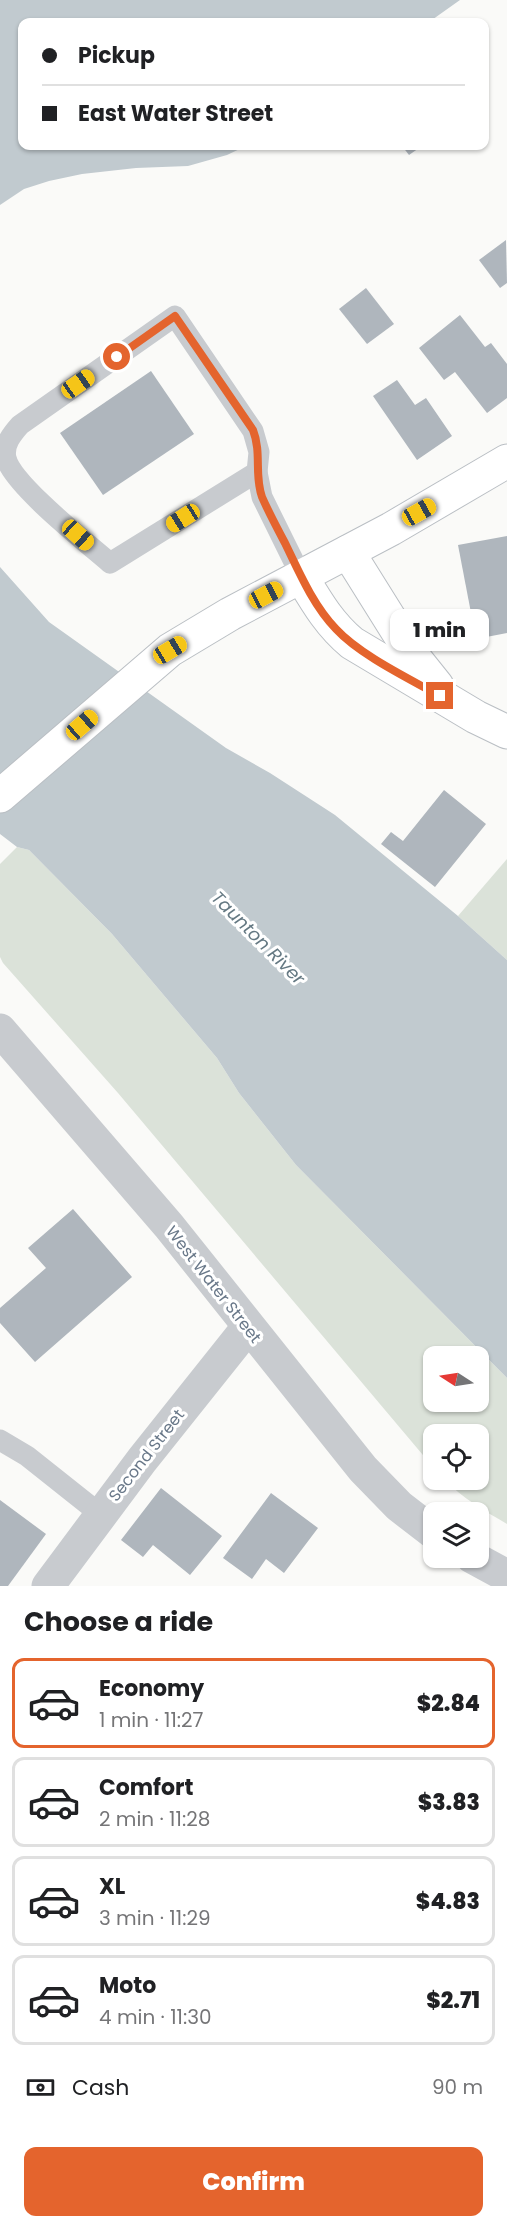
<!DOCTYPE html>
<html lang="en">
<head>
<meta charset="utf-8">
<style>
	body { margin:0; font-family:Poppins,sans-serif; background:#f2f2f2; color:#202124; height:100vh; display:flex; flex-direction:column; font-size:22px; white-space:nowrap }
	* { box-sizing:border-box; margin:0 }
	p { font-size:20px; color:#757577 }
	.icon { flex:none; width:33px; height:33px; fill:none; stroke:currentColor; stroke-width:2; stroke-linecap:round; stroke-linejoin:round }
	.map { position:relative; height:1586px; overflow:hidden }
	.panel { display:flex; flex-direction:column; background:#fff; flex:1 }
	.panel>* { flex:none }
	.guide { position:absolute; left:18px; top:18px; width:471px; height:132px; border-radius:12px; box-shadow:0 2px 4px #0004; display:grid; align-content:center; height:132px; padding:0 24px; background:#fff }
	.needle { width:39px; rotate:282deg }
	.tools { position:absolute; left:423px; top:1346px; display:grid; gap:12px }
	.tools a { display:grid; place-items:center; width:66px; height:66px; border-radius:12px; background:#fff; box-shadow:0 2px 4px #0004; font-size:30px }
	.end { position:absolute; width:27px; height:27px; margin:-14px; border:8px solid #e4642d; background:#fff; box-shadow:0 0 0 3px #fff }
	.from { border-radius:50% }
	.bubble { position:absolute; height:42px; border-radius:12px; background:#fff; box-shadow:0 2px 4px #0004; font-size:20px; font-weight:800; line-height:42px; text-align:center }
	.car { position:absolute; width:18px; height:36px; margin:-18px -9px; border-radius:8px; box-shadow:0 0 4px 2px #0007; background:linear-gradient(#f5c518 24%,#345 0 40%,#f5c518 0 76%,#345 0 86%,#f5c518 0) }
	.guide b { display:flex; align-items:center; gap:21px; height:57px; font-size:22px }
	.guide b+b { border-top:2px solid #e0e0e0 }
	.guide i { width:15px; height:15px; background:#202124 }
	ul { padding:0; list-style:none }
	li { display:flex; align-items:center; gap:18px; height:90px; margin:0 12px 9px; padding:0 12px; border:3px solid #e0e0e0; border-radius:12px }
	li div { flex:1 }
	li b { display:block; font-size:22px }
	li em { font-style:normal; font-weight:800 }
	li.selected { border-color:#e4642d }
	li>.icon { width:54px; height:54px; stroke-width:1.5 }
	h2 { padding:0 24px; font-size:27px; line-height:72px }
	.pay { display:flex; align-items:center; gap:15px; height:66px; padding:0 24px; font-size:22px }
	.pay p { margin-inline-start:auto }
	.primary-button { display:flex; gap:12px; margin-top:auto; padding:12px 24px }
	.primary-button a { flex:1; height:69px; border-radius:12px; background:#e4642d; color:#fff; font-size:24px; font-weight:800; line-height:69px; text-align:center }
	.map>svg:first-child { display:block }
	.green { fill:#dbe2d9; fill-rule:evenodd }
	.water { fill:#c1cacf }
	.building { fill:#afb6bd }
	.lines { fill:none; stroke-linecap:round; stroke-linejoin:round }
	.secondary-casing { stroke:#babfc4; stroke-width:35 }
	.service { stroke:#c8cbcf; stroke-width:21 }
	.minor { stroke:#c8cbcf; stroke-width:33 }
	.tertiary { stroke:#c8cbcf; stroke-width:33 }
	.secondary { stroke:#fff; stroke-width:33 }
	.route { stroke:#e4642d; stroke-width:8 }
	.labels { text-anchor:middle; stroke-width:6; stroke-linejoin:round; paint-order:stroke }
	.street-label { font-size:16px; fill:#697889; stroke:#fff }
	.water-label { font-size:18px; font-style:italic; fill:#657983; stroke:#fff }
</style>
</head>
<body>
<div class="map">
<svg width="507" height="1586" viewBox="0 0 507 1586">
	<rect width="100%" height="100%" fill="#fafaf8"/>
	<g class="green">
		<path d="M 17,847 L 29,850 L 112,934 L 217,1058 L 239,1093 L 296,1165 L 507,1378 L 507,1524 C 485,1511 462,1498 444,1479 L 478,1479 L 478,1434 L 434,1434 L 433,1467 L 118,1093 L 3,963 L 0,957 L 0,864 ZM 434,1356 L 478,1356 L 478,1401 L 434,1401 Z"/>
		<path d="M 507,859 L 507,960 L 458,916 Z"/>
	</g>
	<g class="water">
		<path d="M 0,0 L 460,0 L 429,22 L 22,22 L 22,146 L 246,146 L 227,155 L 188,166 L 136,168 L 82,174 L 49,181 L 24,189 L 0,205 Z"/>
		<path d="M 0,567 L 49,622 L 226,748 L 270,773 L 335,815 L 458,916 L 507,960 L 507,1378 L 296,1165 L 239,1093 L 217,1058 L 112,934 L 29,850 L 17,847 L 0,834 Z"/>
	</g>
	<g class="building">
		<path d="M 402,146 L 422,146 L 409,155 Z"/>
		<path d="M 506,240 L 507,283 L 500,288 L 479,260 Z"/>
		<path d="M 366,288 L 394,324 L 367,344 L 339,309 Z"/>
		<path d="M 460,315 L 485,347 L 491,343 L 507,364 L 507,398 L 487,413 L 455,372 L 444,380 L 419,348 Z"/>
		<path d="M 151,371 L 194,434 L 103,495 L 60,433 Z"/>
		<path d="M 397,380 L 415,405 L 426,398 L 452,436 L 417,460 L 373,396 Z"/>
		<path d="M 507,536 L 507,633 L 476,639 L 458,545 Z"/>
		<path d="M 444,790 L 486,824 L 435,887 L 381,844 L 391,832 L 403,841 Z"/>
		<path d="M 73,1209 L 132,1277 L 35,1362 L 0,1323 L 0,1308 L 46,1268 L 28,1248 Z"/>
		<path d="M 161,1488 L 222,1536 L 190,1575 L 153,1545 L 143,1557 L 121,1540 Z"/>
		<path d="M 271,1493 L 318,1528 L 284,1573 L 266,1559 L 252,1579 L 223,1558 Z"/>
		<path d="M 0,1500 L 46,1534 L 8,1586 L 0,1586 Z"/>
	</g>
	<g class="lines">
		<g class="secondary-casing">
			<g id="secondary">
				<path d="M 348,552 L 413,656 L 437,686"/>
				<path d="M 301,576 C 316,601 329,624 352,643 L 476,717 L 507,732"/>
				<path d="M 0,796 L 170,650 L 230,614 L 391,529 L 507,461"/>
			</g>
		</g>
		<g class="service">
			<path d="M 175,316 L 253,431 L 259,452 L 257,472 L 110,563 C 87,543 12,484 6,458 C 3,445 12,434 20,425 Z"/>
			<path d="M 257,472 L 262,497 L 301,576"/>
			<path d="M 0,1440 L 27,1456 L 100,1514"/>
		</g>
		<path class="minor" d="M 48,1586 L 142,1460 L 248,1327"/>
		<g class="tertiary">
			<path d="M 0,1030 L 169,1226 L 363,1469 L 399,1506 L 434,1533"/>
			<path d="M 472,1557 L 507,1576"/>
		</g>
		<use href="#secondary" class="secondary"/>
	</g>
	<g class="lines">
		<path class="route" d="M 117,357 L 175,316 L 253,430 C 262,453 254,475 262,497 C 269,513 277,528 285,543 C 299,572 313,605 336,629 C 360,655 408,678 440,696"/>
	</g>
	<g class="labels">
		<g class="street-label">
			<text transform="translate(214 1284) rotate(52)" y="6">West Water Street</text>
			<text transform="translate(146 1455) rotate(-52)" y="6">Second Street</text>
		</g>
		<g class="water-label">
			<text transform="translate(258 938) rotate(45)" y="6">Taunton River</text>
		</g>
	</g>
</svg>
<div class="tools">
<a><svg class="needle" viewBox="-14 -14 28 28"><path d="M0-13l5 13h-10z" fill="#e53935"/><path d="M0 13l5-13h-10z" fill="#757577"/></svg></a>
<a><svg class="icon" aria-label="locate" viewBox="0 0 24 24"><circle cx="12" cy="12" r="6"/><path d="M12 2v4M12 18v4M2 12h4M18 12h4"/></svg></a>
<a><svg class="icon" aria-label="layers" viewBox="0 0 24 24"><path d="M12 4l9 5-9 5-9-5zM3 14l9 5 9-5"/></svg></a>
</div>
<i class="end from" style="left:117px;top:357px"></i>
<i class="end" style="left:440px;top:696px"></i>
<div class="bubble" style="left:390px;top:609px;width:99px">1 min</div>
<i class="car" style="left:78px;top:384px;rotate:55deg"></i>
<i class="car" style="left:419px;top:512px;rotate:61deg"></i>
<i class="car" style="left:183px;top:518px;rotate:238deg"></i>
<i class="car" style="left:78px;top:535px;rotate:132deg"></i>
<i class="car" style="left:266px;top:595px;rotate:62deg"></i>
<i class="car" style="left:170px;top:650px;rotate:59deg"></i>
<i class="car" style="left:82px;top:725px;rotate:49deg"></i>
<div class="guide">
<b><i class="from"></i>Pickup</b>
<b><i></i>East Water Street</b>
</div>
</div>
<section class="panel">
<h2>Choose a ride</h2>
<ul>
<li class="selected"><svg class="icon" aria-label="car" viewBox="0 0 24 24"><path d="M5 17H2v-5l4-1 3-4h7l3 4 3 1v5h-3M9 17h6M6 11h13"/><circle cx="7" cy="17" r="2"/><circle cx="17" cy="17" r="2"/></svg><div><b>Economy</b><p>1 min · 11:27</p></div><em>$2.84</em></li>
<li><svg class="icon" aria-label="car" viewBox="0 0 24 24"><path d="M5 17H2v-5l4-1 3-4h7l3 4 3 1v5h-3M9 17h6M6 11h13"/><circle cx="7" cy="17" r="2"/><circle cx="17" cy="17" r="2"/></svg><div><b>Comfort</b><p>2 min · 11:28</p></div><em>$3.83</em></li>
<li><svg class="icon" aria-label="car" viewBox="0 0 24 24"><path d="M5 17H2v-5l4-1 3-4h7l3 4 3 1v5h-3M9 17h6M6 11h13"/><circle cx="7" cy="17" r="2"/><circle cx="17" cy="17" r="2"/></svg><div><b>XL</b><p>3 min · 11:29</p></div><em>$4.83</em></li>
<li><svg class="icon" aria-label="car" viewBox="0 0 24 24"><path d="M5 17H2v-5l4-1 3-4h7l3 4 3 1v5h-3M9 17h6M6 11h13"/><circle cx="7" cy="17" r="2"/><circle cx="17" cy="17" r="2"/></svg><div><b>Moto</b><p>4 min · 11:30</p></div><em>$2.71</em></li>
</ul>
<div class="pay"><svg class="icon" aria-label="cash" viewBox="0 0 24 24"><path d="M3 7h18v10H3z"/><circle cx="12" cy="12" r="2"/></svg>Cash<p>90 m</p></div>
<div class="primary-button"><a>Confirm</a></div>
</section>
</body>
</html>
